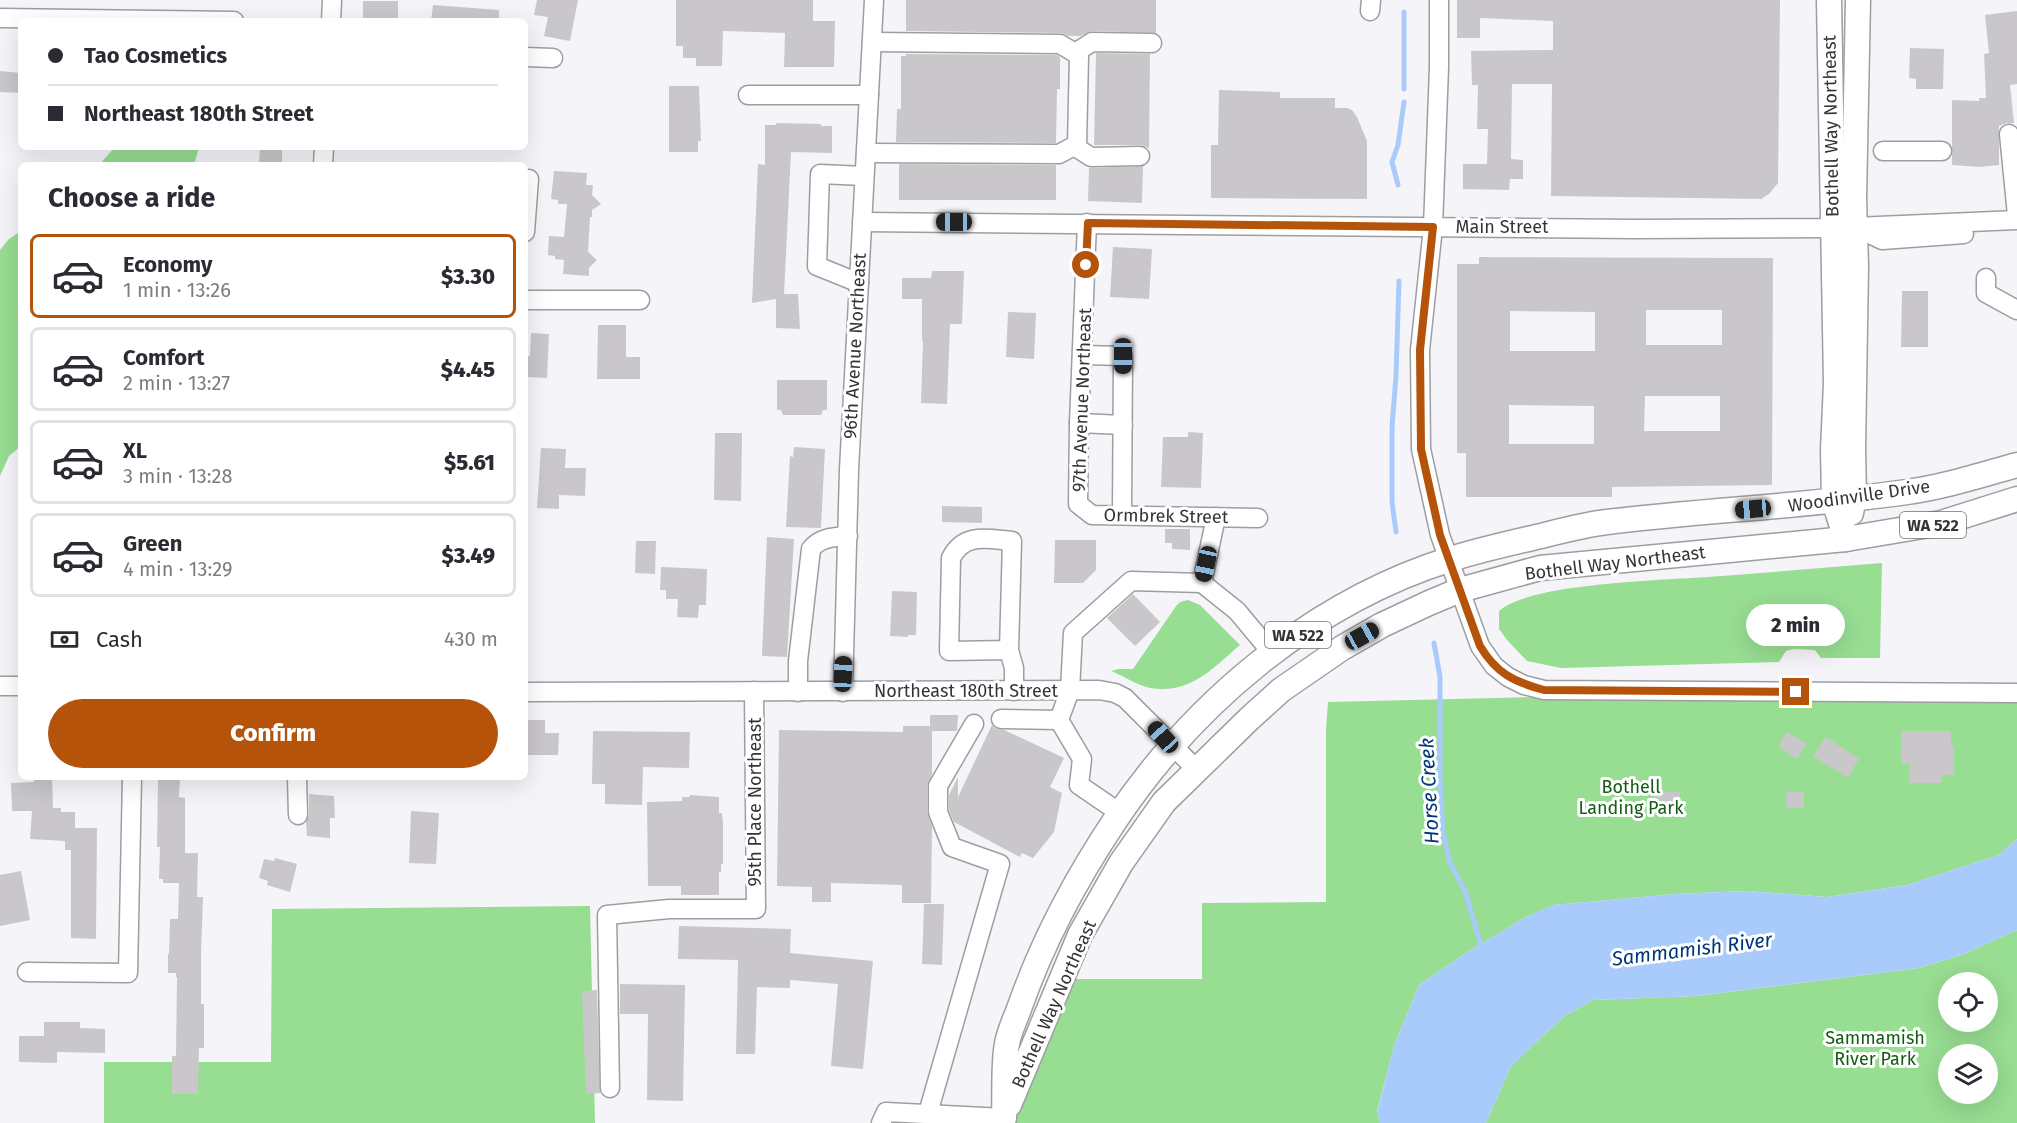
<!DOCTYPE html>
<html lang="en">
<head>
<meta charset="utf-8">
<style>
	body { margin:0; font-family:"Fira Sans",sans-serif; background:#f2f2f3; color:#2b2b33; height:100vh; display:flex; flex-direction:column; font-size:22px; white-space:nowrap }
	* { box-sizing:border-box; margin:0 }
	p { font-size:20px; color:#7c7c81 }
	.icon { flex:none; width:33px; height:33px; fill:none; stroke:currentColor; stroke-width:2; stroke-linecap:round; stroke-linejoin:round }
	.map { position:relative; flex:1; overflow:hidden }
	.sheet { position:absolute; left:18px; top:162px; width:510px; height:618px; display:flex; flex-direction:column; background:#fff; border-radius:9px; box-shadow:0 6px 24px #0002 }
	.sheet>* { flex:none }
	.top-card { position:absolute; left:18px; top:18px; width:510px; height:132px; border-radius:9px; box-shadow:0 6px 24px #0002; display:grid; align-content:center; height:132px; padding:0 30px; background:#fff }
	.controls { position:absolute; left:1938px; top:972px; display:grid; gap:12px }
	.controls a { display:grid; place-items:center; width:60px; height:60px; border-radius:50%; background:#fff; box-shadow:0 6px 24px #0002; font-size:30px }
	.end { position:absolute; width:27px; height:27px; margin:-14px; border:8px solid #b45309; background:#fff; box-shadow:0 0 0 3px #fff }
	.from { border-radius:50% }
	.bubble { position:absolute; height:42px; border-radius:21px; background:#fff; box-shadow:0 6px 24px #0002; font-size:20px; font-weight:800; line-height:42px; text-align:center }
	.car { position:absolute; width:18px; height:36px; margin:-18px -9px; border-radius:8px; box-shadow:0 0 4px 2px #0007; background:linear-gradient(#222 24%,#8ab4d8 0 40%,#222 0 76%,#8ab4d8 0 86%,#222 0) }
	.top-card b { display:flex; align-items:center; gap:21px; height:57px; font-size:22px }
	.top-card b+b { border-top:2px solid #e1e1e2 }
	.top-card i { width:15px; height:15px; background:#2b2b33 }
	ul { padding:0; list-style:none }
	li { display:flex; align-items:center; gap:18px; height:84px; margin:0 12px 9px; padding:0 18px; border:3px solid #e1e1e2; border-radius:9px }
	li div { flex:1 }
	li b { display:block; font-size:22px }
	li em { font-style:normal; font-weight:800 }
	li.selected { border-color:#b45309 }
	li>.icon { width:54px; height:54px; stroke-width:1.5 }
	h2 { padding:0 30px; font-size:27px; line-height:72px }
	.pay { display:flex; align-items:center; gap:15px; height:66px; padding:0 30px; font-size:22px }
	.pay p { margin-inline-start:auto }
	.action { display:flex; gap:12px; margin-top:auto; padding:12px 30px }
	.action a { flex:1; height:69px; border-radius:36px; background:#b45309; color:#fff; font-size:24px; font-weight:800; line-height:69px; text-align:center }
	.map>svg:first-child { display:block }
	.green { fill:#97dd92; fill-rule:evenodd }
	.water { fill:#a9cbfc }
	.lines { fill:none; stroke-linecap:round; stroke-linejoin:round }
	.stream { stroke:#a9cbfc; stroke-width:5 }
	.building { fill:#c9c7ca; fill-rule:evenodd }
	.minor-casing { stroke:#9e9ea1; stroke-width:21 }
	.major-casing { stroke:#9e9ea1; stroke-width:27 }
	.minor { stroke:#fff; stroke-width:18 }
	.major { stroke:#fff; stroke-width:24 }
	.route { stroke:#b45309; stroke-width:8 }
	.labels { text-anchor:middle; stroke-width:6; stroke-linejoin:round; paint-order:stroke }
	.shield { fill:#fff; stroke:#727272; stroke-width:1.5 }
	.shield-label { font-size:16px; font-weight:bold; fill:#353536 }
	.street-label { font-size:18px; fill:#353536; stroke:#fff }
	.park-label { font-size:18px; fill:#125d12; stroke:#fff }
	.water-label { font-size:20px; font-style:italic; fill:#00367a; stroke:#fff }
</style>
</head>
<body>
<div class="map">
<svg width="2017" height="1123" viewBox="0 0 2017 1123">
	<rect width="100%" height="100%" fill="#f5f5f9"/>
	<g class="green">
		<path d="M 115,147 L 199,147 L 194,165 L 99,165 Z"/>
		<path d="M 21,231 L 21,446 L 9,456 L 0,476 L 0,250 L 9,239 Z"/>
		<path d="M 1882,563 L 1880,658 L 1821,658 L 1815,650 L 1794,649 L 1786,651 L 1779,662 L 1561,668 L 1527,661 L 1507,640 L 1499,629 L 1499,611 C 1530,582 1675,580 1722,576 C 1776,572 1829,567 1882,563 Z"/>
		<path d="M 1188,600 L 1200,605 L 1240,645 C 1213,668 1190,695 1150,688 C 1136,685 1124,676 1111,671 L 1119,669 L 1133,669 L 1176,606 L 1180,602 Z"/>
		<path d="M 1535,697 L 2017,697 L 2017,839 L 1999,855 L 1907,885 L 1827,897 L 1747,891 L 1675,894 L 1553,905 L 1545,909 L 1526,917 L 1469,951 L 1419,985 L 1394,1046 L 1377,1112 L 1380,1123 L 1003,1123 L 1063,979 L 1202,979 L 1202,903 L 1326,902 L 1326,729 L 1328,702 Z"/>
		<path d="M 590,906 L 595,1123 L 104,1123 L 104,1062 L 271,1062 L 272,909 Z"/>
		<path d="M 2017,930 L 2017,1123 L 1486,1123 L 1511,1066 L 1563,1017 L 1593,1000 L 1696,996 L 1919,968 L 1964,954 ZM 1948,982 L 1988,982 L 1988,1022 L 1948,1022 ZM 1948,1054 L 1988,1054 L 1988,1094 L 1948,1094 Z"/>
	</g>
	<path class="water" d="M 2017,839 L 2017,930 L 1964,954 L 1919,968 L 1696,996 L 1593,1000 L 1563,1017 L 1511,1066 L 1486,1123 L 1380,1123 L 1377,1113 L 1394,1046 L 1419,985 L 1469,951 L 1526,917 L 1553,905 L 1675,894 L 1747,891 L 1827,897 L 1907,885 L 1999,855 Z"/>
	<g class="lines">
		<g class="stream">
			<path d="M 1404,12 L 1404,89"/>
			<path d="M 1398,185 L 1392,162 L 1398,145 L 1404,102"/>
			<path d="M 1396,532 L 1392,502 L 1392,427 L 1396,376 L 1399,281"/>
			<path d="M 1434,643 L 1440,677 L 1440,783 L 1443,833 L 1450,863 L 1465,891 L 1482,949"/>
		</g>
	</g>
	<g class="building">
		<path d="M 537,0 L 578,0 L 570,41 L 544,36 L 548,17 L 534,15 Z"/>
		<path d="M 676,0 L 813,0 L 813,21 L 835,21 L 834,67 L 784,67 L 785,33 L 723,31 L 722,66 L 696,66 L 696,58 L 683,58 L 683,46 L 676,46 Z"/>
		<path d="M 906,0 L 1156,0 L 1156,33 L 1092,31 L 1080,36 L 1069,36 L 1060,33 L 906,31 Z"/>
		<path d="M 1457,0 L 1780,0 L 1778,183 L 1769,194 L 1761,199 L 1551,196 L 1552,84 L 1512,84 L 1511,159 L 1523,160 L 1523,179 L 1510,179 L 1509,190 L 1463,189 L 1463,164 L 1487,164 L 1488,129 L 1477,129 L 1478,85 L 1472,85 L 1471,51 L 1553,50 L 1553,21 L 1480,18 L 1480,38 L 1457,38 Z"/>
		<rect x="363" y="1" width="35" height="20"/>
		<path d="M 433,5 L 499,10 L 499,21 L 431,21 Z"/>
		<path d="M 2017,11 L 2017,84 L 2010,85 L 2014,123 L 2007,123 L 1999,126 L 1999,165 L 1979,167 L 1952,165 L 1952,100 L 1979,101 L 1979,98 L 1986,98 L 1984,54 L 1989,53 L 1985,15 Z"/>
		<path d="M 1910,48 L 1944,49 L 1943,89 L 1916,89 L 1916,79 L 1909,78 Z"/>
		<path d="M 1096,53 L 1150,54 L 1149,148 L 1140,145 L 1094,145 Z"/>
		<path d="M 906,54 L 1057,55 L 1060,57 L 1060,89 L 1057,89 L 1056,143 L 896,142 L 897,109 L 901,109 L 901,56 L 906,56 Z"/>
		<path d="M 0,71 L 21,73 L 21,93 L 0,92 Z"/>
		<path d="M 669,86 L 699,86 L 701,141 L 698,141 L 698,152 L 669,152 Z"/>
		<path d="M 1219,90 L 1280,92 L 1280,98 L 1335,98 L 1335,108 L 1347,108 L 1352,110 L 1357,117 L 1367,141 L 1367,199 L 1211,198 L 1211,145 L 1218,145 Z"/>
		<path d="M 776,123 L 821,124 L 821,126 L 832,126 L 832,153 L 791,152 L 784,294 L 798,294 L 800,329 L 776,328 L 776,299 L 752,303 L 758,164 L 765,165 L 765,125 L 776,125 Z"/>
		<path d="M 260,147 L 282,147 L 282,165 L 259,165 Z"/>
		<path d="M 899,164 L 1056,165 L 1056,200 L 899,200 Z"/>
		<path d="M 1143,166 L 1142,203 L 1088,201 L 1089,168 Z"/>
		<path d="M 554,171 L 587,173 L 586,185 L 593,185 L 592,195 L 601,204 L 592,210 L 592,217 L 590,217 L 588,252 L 597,260 L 589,268 L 589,276 L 563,274 L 564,260 L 555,259 L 555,256 L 548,255 L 549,236 L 564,237 L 567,204 L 558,204 L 558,200 L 551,199 Z"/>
		<path d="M 1113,247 L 1152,249 L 1149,299 L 1110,297 Z"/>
		<path d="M 1479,257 L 1773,258 L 1772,485 L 1612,487 L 1612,497 L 1466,497 L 1466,453 L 1457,453 L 1457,264 L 1479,264 ZM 1646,310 L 1722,310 L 1722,345 L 1646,345 ZM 1510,311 L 1595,312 L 1595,351 L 1510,351 ZM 1645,396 L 1720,396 L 1720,431 L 1644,431 ZM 1509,405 L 1594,406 L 1594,444 L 1509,444 Z"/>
		<path d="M 932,271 L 964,271 L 962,324 L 950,324 L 947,404 L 921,403 L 923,341 L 922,341 L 922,299 L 902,299 L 902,278 L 931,278 Z"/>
		<path d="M 1902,291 L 1928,291 L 1928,347 L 1901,347 Z"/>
		<path d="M 1008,312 L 1036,313 L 1034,359 L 1006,357 Z"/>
		<path d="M 598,325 L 626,325 L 626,357 L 640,357 L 640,379 L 597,379 Z"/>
		<path d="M 531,333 L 549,334 L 547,378 L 525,377 L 525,356 L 530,356 Z"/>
		<path d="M 777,380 L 827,380 L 827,410 L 823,410 L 821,415 L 783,415 L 781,410 L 777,410 Z"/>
		<path d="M 1188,432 L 1203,433 L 1201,488 L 1161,487 L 1163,437 L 1188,437 Z"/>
		<path d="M 715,433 L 742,433 L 741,501 L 714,500 Z"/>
		<path d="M 794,447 L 825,449 L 821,528 L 786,527 L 790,456 L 793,457 Z"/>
		<path d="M 541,448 L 566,449 L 565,468 L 586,468 L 585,496 L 559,495 L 559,509 L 537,508 Z"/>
		<path d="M 942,506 L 982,507 L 982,523 L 942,522 Z"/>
		<path d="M 1165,529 L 1190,529 L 1190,550 L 1172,549 L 1172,543 L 1165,543 Z"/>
		<path d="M 767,537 L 794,539 L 787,657 L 762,656 Z"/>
		<path d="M 1055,540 L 1096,540 L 1096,570 L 1083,583 L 1054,583 Z"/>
		<path d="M 636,541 L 656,541 L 655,574 L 635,573 Z"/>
		<path d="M 661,567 L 707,569 L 706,605 L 699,605 L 698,618 L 677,617 L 678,599 L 666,599 L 666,590 L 660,590 Z"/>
		<path d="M 892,591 L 917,592 L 916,635 L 908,635 L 908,637 L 890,636 Z"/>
		<path d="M 1133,594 L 1160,622 L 1135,646 L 1107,618 Z"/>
		<path d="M 930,715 L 958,715 L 957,731 L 932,731 L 932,774 L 927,786 L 927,812 L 932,826 L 931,903 L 902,903 L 902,885 L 831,883 L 831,902 L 812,902 L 812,887 L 777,886 L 779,730 L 903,732 L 903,726 L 930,726 Z"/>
		<path d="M 527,720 L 545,720 L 545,733 L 559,733 L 558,755 L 525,755 L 525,731 L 527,731 Z"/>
		<path d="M 992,725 L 996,729 L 1004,730 L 1064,758 L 1050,787 L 1062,793 L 1054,832 L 1033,858 L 1022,853 L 1020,857 L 954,822 L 949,810 L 949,795 L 958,777 L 958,797 Z"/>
		<path d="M 593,731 L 690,732 L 689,768 L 643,767 L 642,805 L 605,804 L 605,784 L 592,784 Z"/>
		<path d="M 1901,731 L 1951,731 L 1951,746 L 1954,746 L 1954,775 L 1942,775 L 1942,783 L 1909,783 L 1909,764 L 1901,764 Z"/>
		<path d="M 1787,732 L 1807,744 L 1797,759 L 1778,746 Z"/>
		<path d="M 1826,737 L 1859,759 L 1848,778 L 1813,756 Z"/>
		<path d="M 34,777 L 52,777 L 53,808 L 61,808 L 61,812 L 75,812 L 75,828 L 97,828 L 96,939 L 71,938 L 71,850 L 65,850 L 65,841 L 30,839 L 32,811 L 12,811 L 11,783 L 34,782 Z"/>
		<path d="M 162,777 L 180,778 L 179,797 L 185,798 L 185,853 L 198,853 L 197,897 L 203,897 L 201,954 L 201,1004 L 204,1004 L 204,1048 L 199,1048 L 198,1094 L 172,1094 L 172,1056 L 176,1056 L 177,977 L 176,977 L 176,973 L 168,973 L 168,954 L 169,954 L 170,919 L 178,919 L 179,883 L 163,883 L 163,879 L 159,879 L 160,847 L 157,847 L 158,778 Z"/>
		<rect x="1654" y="792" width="26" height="18"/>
		<rect x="1786" y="792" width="18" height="16"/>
		<path d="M 309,794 L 334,796 L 335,818 L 330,818 L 330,838 L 307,836 L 306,822 L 309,815 Z"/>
		<path d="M 690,795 L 719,797 L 719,813 L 722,813 L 723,822 L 723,864 L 721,864 L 721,872 L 719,872 L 719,895 L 681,895 L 681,886 L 648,886 L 647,802 L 682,801 L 682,797 L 690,797 Z"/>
		<path d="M 411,811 L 439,813 L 436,864 L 409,863 Z"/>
		<path d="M 275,858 L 297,864 L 290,892 L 267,885 L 268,881 L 259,878 L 264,859 L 274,861 Z"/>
		<path d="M 21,871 L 30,920 L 0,926 L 0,875 Z"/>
		<path d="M 924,904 L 944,904 L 942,965 L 922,964 Z"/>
		<path d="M 679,926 L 791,929 L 790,953 L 873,961 L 863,1069 L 831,1066 L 838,984 L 790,980 L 790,988 L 757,987 L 755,1054 L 736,1054 L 738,960 L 678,959 Z"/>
		<path d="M 620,984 L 685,985 L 683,1101 L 647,1100 L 648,1014 L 620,1014 Z"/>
		<path d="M 597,990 L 600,1093 L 586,1094 L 582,991 Z"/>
		<path d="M 44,1022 L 80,1022 L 80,1028 L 105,1029 L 105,1053 L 57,1052 L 57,1063 L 19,1062 L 19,1036 L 44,1036 Z"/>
	</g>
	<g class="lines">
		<g class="minor-casing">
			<g id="minor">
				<path d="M 1439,0 L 1439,67 L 1433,227 L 1420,350 L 1421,449 L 1440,535 L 1480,646 L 1494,666 L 1508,677 L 1524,685 L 1544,690 L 2017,693"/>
				<path d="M 1370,11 L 1371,0"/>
				<path d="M 0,18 L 234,21"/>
				<path d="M 331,21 L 332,0"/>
				<path d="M 872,42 L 1060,44 L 1075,53"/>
				<path d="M 1075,53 L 1092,42 L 1152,43"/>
				<path d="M 525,57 L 553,58"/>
				<path d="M 748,95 L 869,95"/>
				<path d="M 2009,134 L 2017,215"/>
				<path d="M 1074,146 L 1077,145 L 1079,56 L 1075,53"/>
				<path d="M 1074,146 L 1091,157 L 1140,156"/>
				<path d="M 1883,151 L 1942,151"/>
				<path d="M 866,153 L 1059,154 L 1074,146"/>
				<path d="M 323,165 L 324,147"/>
				<path d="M 862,222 L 1636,229 L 1832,228 L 2017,220"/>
				<path d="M 1087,223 L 1079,423 L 1078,504 L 1092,515 L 1258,518"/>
				<path d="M 1857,228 L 1882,240 L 1964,234"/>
				<path d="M 525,232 L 529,179"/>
				<path d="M 1986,278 L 1986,293 L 2017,310"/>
				<path d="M 859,283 L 817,266 L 820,174 L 864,176"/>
				<path d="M 525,300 L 640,300"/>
				<path d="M 1083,355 L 1123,356 L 1122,515"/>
				<path d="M 1079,423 L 1123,425"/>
				<path d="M 1216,517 L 1202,583 L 1237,611 L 1272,653"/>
				<path d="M 1009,650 L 949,651 L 951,558 C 964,532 988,539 1012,541 L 1009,650 L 1014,668 L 1014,691"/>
				<path d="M 0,686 L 21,686"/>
				<path d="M 525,692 L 1099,690 L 1115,693 L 1125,698 L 1197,770"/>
				<path d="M 798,692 L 798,661 L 811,549 C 820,537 835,537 848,536"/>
				<path d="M 843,692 L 849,470 L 874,0"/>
				<path d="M 1001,719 L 1059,720"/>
				<path d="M 297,777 L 298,815"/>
				<path d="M 1120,813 L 1079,785 L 1082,759 L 1059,720 L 1070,690 L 1073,633 L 1131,581 L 1202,583"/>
				<path d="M 27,972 L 128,973 L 132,777"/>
				<path d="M 610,1088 L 607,915 L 669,909 L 756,909 L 754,691"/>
				<path d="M 928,1113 L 1000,864 L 952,847 L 938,812 L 938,786 L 974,724"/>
				<path d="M 881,1123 L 886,1112 L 1004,1118"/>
			</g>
		</g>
		<g class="major-casing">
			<g id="major">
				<path d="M 1829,0 L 1836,383 L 1833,450 L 1834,501 L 1846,539"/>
				<path d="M 1851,513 L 1854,497 L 1853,448 L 1856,266 L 1854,198 L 1858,0"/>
				<path d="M 1009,1105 L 1080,935 L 1121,863 L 1164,802 L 1249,719 L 1281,690 L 1342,648 L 1382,625 L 1429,603 L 1460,590 L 1540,568 L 1846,539 L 1941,523 L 2017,499"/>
				<path d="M 1004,1118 C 1005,1097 1003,1063 1007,1044 C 1009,1031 1016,1018 1020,1006 C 1043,941 1076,879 1114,822 C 1193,703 1313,602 1451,559 C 1476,551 1502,545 1528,539 C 1554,533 1581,525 1607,522 C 1707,510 1807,506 1907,492 C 1944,487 1981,475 2017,465"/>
			</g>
		</g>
		<use href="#minor" class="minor"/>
		<use href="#major" class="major"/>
	</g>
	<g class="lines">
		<path class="route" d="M 1086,265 L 1088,223 L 1433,227 L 1420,350 L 1421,449 L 1440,535 L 1480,646 C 1496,673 1514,682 1544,690 L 1796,692"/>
	</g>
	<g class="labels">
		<g class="shield">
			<rect x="1900" y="512" width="66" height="26" rx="4.5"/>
			<rect x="1265" y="622" width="66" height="26" rx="4.5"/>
		</g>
		<g class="shield-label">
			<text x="1933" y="531">WA 522</text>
			<text x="1298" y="641">WA 522</text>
		</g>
		<g class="street-label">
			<text transform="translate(1831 126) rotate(-91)" y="6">Bothell Way Northeast</text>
			<text x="1502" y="233">Main Street</text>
			<text transform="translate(855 346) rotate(-87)" y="6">96th Avenue Northeast</text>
			<text transform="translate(1082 400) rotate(-88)" y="6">97th Avenue Northeast</text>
			<text transform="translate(1859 496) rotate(-8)" y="6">Woodinville Drive</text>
			<text transform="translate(1166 516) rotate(1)" y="6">Ormbrek Street</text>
			<text transform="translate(1615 563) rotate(-7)" y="6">Bothell Way Northeast</text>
			<text x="966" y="697">Northeast 180th Street</text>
			<text transform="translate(755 802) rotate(-90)" y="6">95th Place Northeast</text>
			<text transform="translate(1054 1004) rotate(-66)" y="6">Bothell Way Northeast</text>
		</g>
		<g class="park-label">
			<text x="1631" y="793">Bothell<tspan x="1631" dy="21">Landing Park</tspan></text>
			<text x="1875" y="1044">Sammamish<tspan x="1875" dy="21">River Park</tspan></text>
		</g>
		<g class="water-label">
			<text transform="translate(1429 791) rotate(-93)" y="7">Horse Creek</text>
			<text transform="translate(1692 949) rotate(-7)" y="7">Sammamish River</text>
		</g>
	</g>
</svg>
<div class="controls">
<a><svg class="icon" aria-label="locate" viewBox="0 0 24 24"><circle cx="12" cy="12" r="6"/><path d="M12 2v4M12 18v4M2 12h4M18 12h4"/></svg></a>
<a><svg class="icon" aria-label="layers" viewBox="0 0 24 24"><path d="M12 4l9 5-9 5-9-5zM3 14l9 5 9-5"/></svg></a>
</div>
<i class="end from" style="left:1086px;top:265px"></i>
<i class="end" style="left:1796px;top:692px"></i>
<div class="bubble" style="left:1746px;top:604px;width:99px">2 min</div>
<i class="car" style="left:954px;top:222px;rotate:270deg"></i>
<i class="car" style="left:1123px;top:356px;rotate:180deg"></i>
<i class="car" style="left:1753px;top:509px;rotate:265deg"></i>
<i class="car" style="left:1206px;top:564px;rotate:192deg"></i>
<i class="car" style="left:1362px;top:636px;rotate:61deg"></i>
<i class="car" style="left:843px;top:674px;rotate:2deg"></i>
<i class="car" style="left:1163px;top:737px;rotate:318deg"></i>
<div class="top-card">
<b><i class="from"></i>Tao Cosmetics</b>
<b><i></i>Northeast 180th Street</b>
</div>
<section class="sheet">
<h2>Choose a ride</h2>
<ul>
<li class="selected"><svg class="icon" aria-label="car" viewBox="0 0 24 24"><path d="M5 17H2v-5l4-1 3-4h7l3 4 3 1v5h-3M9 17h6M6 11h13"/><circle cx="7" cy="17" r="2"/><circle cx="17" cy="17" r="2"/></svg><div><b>Economy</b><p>1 min · 13:26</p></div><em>$3.30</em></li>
<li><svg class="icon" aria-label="car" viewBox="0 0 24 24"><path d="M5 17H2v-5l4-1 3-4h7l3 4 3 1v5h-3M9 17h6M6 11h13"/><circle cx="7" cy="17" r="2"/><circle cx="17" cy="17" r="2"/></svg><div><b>Comfort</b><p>2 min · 13:27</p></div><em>$4.45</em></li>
<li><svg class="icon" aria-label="car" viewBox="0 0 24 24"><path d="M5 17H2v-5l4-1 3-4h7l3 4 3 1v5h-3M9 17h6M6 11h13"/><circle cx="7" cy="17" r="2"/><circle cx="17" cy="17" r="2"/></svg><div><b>XL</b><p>3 min · 13:28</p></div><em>$5.61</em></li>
<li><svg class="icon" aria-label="car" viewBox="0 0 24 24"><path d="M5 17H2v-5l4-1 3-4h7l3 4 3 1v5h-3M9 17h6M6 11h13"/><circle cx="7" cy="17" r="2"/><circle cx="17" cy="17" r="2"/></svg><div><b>Green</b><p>4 min · 13:29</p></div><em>$3.49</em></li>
</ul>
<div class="pay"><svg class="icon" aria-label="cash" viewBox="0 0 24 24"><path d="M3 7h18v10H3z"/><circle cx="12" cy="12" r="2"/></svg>Cash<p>430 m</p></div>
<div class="action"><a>Confirm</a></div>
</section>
</div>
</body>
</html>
